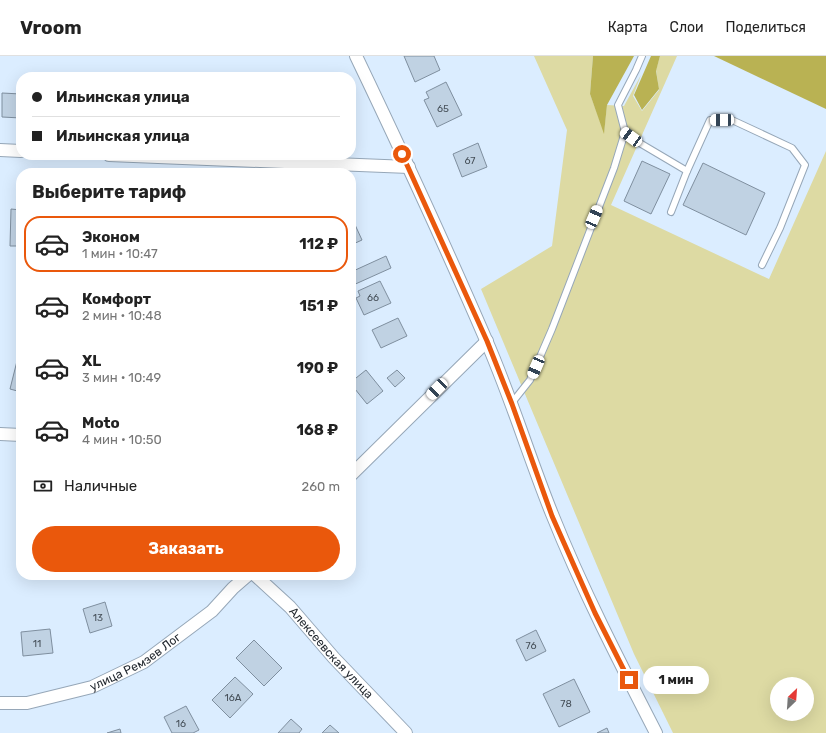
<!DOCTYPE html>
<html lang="ru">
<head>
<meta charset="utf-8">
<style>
	body { margin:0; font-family:Rubik,sans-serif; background:#f6f6f6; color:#222; height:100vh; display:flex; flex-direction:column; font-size:15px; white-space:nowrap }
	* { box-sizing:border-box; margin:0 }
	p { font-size:13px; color:#767676 }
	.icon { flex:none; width:22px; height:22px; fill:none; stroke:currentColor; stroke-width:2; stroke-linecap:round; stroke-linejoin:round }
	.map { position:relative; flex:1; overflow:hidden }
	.panel { position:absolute; left:16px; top:112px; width:340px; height:412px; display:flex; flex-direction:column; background:#fff; border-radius:16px; box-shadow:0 4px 16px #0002 }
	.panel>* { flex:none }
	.guide { position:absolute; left:16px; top:16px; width:340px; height:88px; border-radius:16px; box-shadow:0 4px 16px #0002; display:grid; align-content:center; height:88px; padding:0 16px; background:#fff }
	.needle { width:26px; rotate:25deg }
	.tools { position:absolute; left:770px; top:621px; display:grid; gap:8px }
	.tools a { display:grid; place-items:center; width:44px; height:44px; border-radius:50%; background:#fff; box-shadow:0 4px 16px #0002; font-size:20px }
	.end { position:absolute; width:18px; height:18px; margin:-9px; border:5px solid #ea580c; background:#fff; box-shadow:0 0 0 2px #fff }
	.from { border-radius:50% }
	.bubble { position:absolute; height:28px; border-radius:14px; background:#fff; box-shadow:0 4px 16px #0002; font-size:13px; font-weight:700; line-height:28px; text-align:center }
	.car { position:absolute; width:12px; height:24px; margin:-12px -6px; border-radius:5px; box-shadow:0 0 3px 1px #0007; background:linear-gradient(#fff 24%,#345 0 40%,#fff 0 76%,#345 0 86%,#fff 0) }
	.guide b { display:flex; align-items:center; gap:14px; height:38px; font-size:15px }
	.guide b+b { border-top:1px solid #e0e0e0 }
	.guide i { width:10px; height:10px; background:#222 }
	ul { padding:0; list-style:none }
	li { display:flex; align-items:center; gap:12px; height:56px; margin:0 8px 6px; padding:0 8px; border:2px solid transparent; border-radius:16px }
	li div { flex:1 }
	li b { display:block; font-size:15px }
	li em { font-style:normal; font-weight:700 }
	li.current { border-color:#ea580c }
	li>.icon { width:36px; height:36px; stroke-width:1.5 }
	h2 { padding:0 16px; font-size:18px; line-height:48px }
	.pay { display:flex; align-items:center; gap:10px; height:44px; padding:0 16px; font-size:15px }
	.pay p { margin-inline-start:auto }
	.cta { display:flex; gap:8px; margin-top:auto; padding:8px 16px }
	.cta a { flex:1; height:46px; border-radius:24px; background:#ea580c; color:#fff; font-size:16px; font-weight:700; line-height:46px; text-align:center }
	header { display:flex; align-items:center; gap:24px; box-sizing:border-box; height:56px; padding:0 20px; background:#fff; border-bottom:1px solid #e0e0e0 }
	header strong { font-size:19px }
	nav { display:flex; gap:22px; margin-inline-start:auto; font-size:14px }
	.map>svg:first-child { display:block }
	.green { fill:#dddaa3; fill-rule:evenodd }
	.forest { fill:#b9b253 }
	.building { fill:#c0d2e3; stroke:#7f8f9f }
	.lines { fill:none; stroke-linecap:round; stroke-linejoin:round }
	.service-casing { stroke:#96a7b8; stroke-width:8 }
	.minor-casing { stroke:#96a7b8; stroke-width:14 }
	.service { stroke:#fff; stroke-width:6 }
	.minor { stroke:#fff; stroke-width:12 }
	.route { stroke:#ea580c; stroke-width:5 }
	.labels { text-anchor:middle; stroke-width:3.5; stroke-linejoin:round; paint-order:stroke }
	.number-label { font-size:10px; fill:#465059 }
	.street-label { font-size:12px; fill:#1e242b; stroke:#f5f8fc }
</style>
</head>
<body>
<header>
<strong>Vroom</strong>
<nav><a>Карта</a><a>Слои</a><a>Поделиться</a></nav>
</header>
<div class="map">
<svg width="826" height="677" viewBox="0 0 826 677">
	<rect width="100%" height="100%" fill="#dbedff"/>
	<path class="green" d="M 534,0 L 593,0 L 590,38 L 604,76 L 607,49 L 624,50 L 641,19 L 633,40 L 642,55 L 659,34 L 656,14 L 660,0 L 677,0 L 611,149 L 769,223 L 826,95 L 826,677 L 673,677 L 634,598 L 481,233 L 552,190 L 567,74 ZM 777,628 L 807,628 L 807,658 L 777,658 Z"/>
	<g class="forest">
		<path d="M 593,0 L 634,0 L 607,49 L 604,78 L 590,38 Z"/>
		<path d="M 651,0 L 660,0 L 656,15 L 659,33 L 642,54 L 634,39 Z"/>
		<path d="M 714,0 L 826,0 L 826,53 Z"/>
	</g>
	<g class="building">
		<path d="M 404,0 L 434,0 L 440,14 L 415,26 Z"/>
		<path d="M 446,26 L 462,59 L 437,71 L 424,44 L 429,42 L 426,36 Z"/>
		<path d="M 2,37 L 21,38 L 21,62 L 2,61 Z"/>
		<path d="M 478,87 L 487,111 L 462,121 L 453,98 Z"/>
		<path d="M 642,105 L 670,118 L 651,158 L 624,145 Z"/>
		<path d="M 703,107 L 765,137 L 746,179 L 683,149 Z"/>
		<path d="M 11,153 L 21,154 L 21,190 L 10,190 Z"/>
		<path d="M 351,160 L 362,184 L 351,189 Z"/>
		<path d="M 386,200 L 391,212 L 351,230 L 351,216 Z"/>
		<path d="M 380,225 L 391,247 L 364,259 L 356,242 L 360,240 L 358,235 Z"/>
		<path d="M 398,262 L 407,280 L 381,292 L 372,274 Z"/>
		<path d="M 17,305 L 21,306 L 21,336 L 10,333 Z"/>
		<path d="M 366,314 L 383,335 L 367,348 L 351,328 L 351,326 Z"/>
		<path d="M 397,314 L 405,322 L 395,331 L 387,322 Z"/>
		<path d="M 105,546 L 112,570 L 90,577 L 83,553 Z"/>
		<path d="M 50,573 L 53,597 L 23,600 L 21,576 Z"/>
		<path d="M 536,574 L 546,595 L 526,605 L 516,584 Z"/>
		<path d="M 254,584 L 282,612 L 264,630 L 236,602 Z"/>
		<path d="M 235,621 L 253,638 L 230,662 L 212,644 Z"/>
		<path d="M 574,623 L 590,656 L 559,671 L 543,638 Z"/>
		<path d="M 186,650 L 199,674 L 193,677 L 172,677 L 164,661 Z"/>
		<path d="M 291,663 L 302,673 L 299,677 L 278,677 Z"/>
		<path d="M 330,669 L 339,677 L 322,677 Z"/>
		<path d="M 607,672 L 609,677 L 597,677 Z"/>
		<path d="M 120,673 L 121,677 L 107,677 Z"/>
	</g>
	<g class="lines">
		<g class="service-casing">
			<g id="service">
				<path d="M 642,0 L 636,14 L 618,49 L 625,76 L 638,86 L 687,115"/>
				<path d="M 671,156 L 687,115 L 710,64 L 732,64 L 792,92 L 805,109 L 780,172 L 762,209"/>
				<path d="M 511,348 L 530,324 L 552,273 L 614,112 L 625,76"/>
			</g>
		</g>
		<g class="minor-casing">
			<g id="minor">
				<path d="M 356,0 C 401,94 445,189 486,284 C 511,341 529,401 552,458 C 582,533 619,605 656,677"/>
				<path d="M 0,94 L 21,95"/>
				<path d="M 109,99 L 409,111"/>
				<path d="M 0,378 L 21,379"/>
				<path d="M 351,419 L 487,285"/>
				<path id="s1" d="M 255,519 L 290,551 L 334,602 L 406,677"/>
				<path id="s2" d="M 0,647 L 27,647 L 92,631 L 144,606 L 212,555 L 233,532 L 248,519"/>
			</g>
		</g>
		<use href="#service" class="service"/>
		<use href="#minor" class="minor"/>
	</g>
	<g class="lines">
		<path class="route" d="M 402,98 L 487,285 L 512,348 L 552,460 L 595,557 L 629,624"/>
	</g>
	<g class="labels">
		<g class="number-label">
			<text x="443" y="56">65</text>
			<text x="470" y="108">67</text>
			<text x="373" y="245">66</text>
			<text x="98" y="565">13</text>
			<text x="37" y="591">11</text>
			<text x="531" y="593">76</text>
			<text x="233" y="645">16А</text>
			<text x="566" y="651">78</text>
			<text x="181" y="671">16</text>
		</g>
		<g class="street-label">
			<text dy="4" stroke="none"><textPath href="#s1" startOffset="109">Алексеевская улица</textPath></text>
			<text dy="4" stroke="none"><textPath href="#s2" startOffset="144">улица Ремзев Лог</textPath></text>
		</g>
	</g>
</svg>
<div class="tools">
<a><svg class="needle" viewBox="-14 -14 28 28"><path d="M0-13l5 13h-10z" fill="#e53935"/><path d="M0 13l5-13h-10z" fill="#767676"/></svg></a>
</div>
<i class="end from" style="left:402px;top:98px"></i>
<i class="end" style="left:629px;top:624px"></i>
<div class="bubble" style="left:643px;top:610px;width:66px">1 мин</div>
<i class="car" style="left:722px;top:64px;rotate:269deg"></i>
<i class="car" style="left:631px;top:81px;rotate:306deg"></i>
<i class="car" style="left:594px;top:161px;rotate:23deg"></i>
<i class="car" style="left:536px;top:311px;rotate:203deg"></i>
<i class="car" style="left:437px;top:333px;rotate:225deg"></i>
<div class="guide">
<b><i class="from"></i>Ильинская улица</b>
<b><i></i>Ильинская улица</b>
</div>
<section class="panel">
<h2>Выберите тариф</h2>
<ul>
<li class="current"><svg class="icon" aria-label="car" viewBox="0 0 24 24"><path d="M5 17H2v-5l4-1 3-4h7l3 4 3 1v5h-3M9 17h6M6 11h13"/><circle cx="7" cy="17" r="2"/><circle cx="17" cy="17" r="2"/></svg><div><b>Эконом</b><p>1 мин · 10:47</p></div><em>112 ₽</em></li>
<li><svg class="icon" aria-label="car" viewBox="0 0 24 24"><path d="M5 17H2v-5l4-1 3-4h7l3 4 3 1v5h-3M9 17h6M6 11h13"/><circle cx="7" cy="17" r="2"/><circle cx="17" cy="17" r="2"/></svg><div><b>Комфорт</b><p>2 мин · 10:48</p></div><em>151 ₽</em></li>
<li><svg class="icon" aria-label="car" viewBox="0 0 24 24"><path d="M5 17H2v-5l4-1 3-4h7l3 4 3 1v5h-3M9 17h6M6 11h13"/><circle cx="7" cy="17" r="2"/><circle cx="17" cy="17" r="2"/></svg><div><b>XL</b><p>3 мин · 10:49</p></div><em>190 ₽</em></li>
<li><svg class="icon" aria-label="car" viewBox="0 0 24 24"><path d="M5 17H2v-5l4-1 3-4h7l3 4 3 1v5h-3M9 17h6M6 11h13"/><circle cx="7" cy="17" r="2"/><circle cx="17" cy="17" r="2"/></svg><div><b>Moto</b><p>4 мин · 10:50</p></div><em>168 ₽</em></li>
</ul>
<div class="pay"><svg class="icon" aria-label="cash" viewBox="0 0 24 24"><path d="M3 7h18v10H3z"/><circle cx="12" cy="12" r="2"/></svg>Наличные<p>260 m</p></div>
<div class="cta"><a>Заказать</a></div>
</section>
</div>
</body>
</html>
